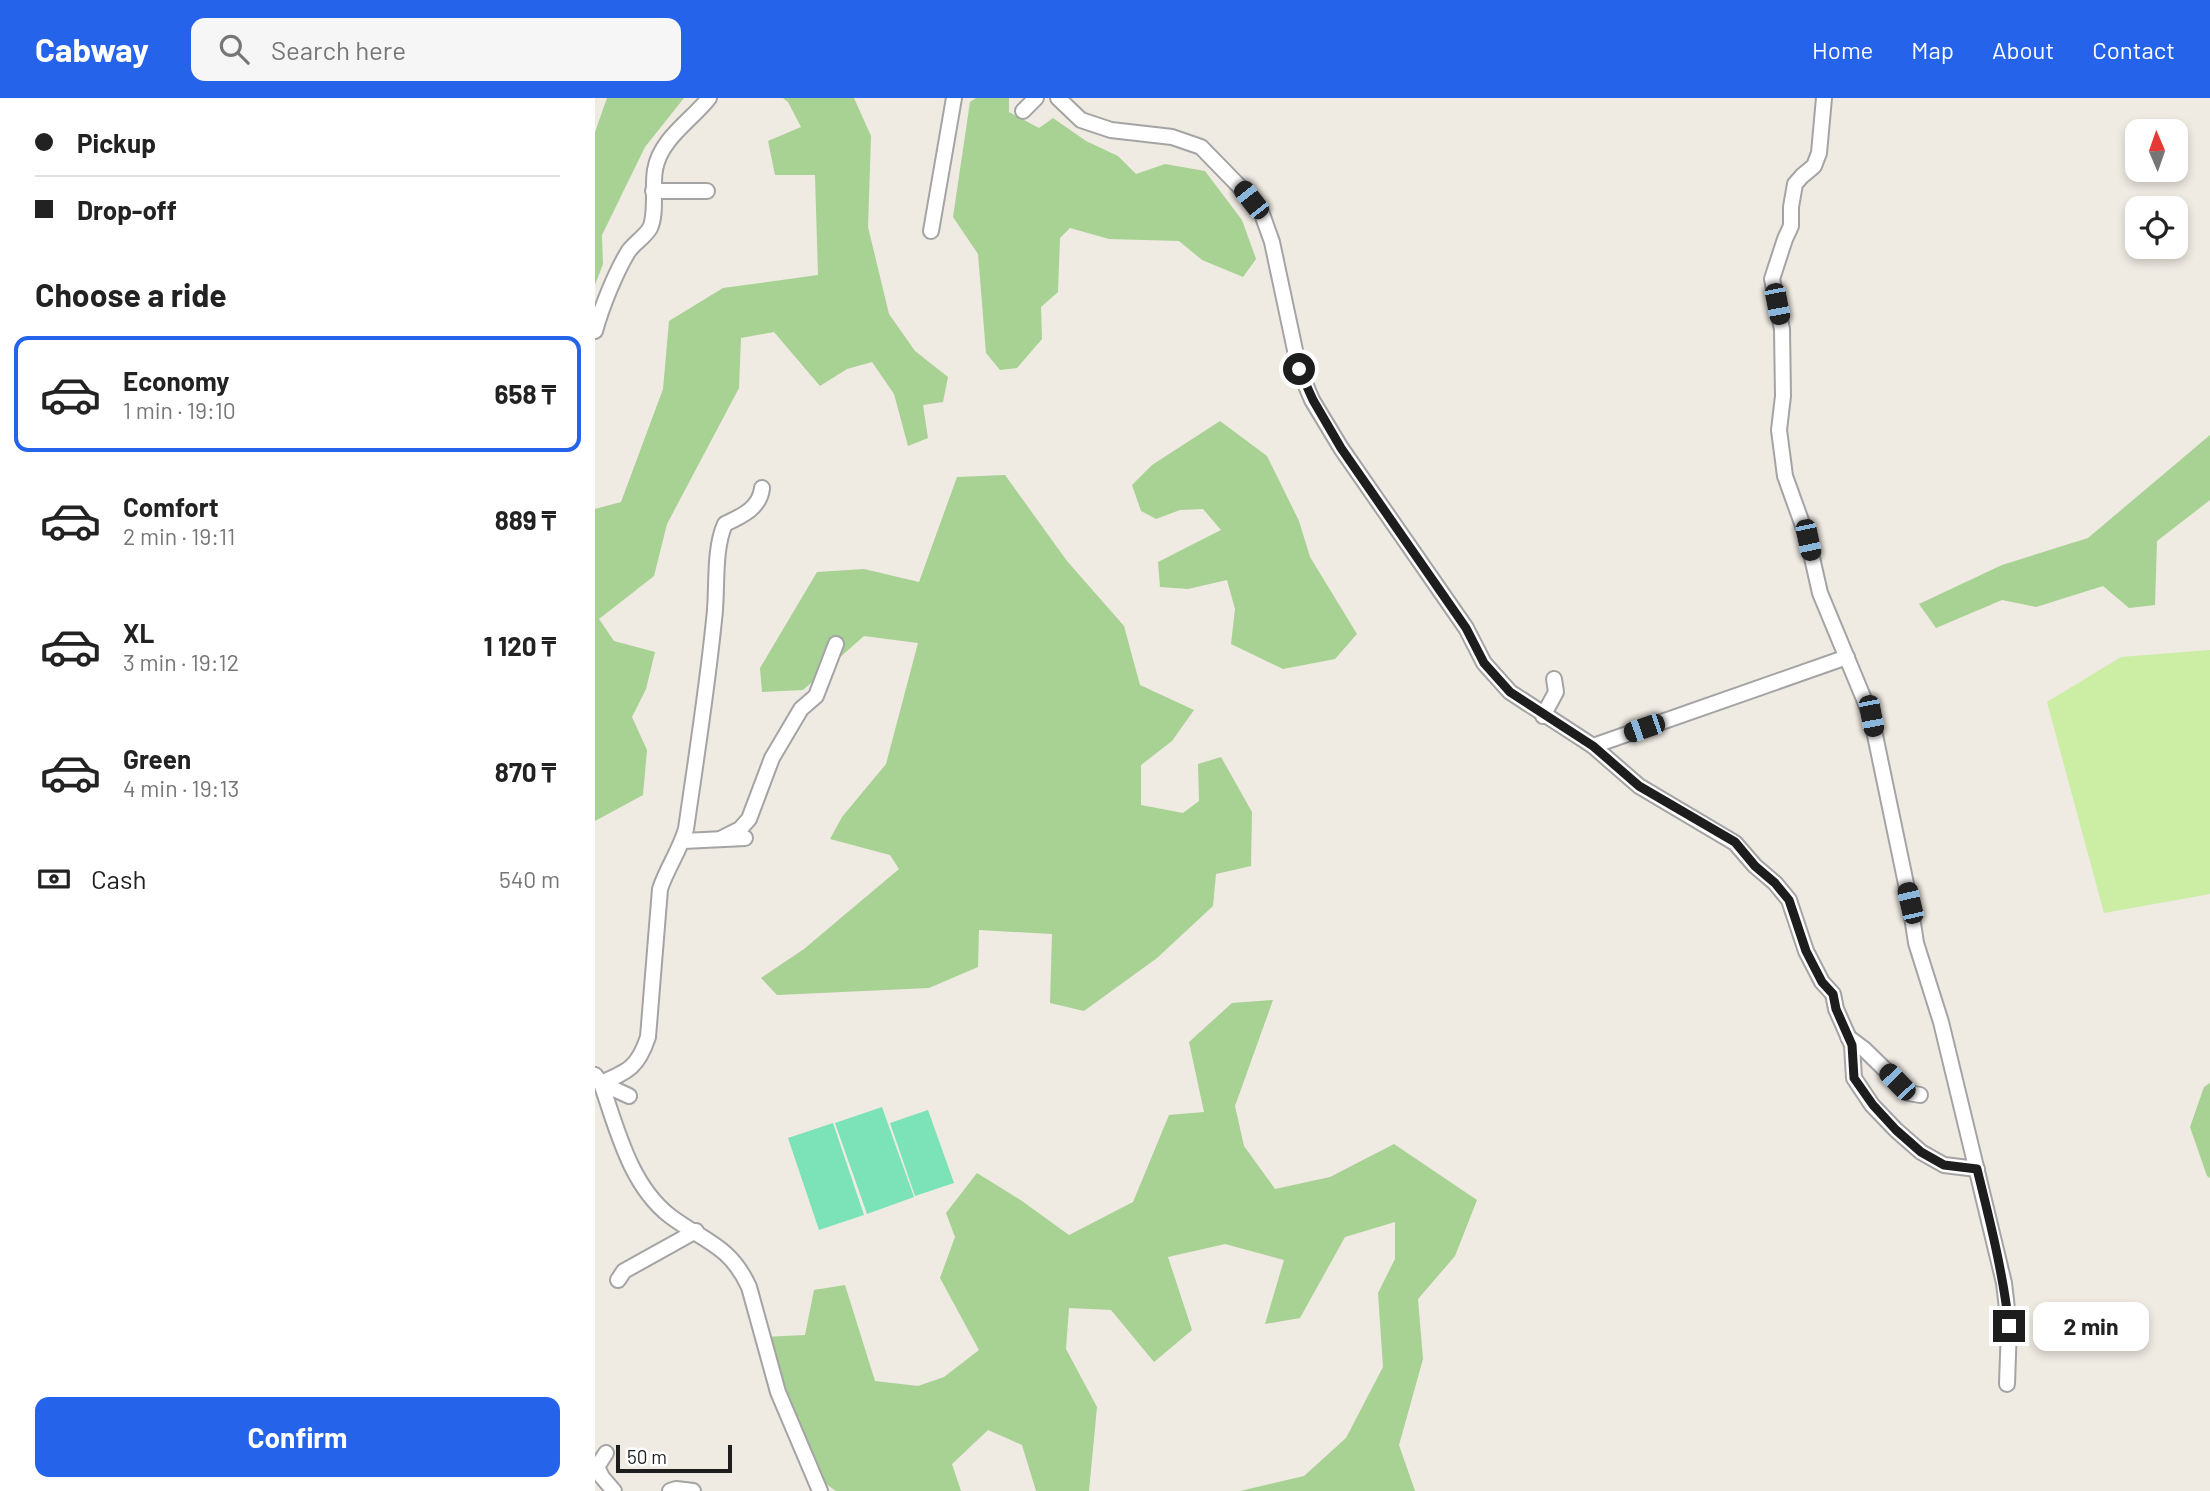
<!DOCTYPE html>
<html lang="en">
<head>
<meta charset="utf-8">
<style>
	body { margin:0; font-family:Barlow,sans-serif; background:#f6f6f6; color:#222; height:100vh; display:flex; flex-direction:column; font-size:26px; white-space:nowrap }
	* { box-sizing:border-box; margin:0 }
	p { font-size:23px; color:#767676 }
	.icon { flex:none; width:38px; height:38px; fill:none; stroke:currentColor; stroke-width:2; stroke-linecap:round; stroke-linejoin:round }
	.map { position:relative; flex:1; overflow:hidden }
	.sheet { display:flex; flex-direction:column; background:#fff; width:595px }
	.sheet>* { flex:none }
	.hud { display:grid; align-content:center; height:154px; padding:0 35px; background:#fff }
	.needle { width:46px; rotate:358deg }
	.fabs { position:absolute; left:1530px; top:21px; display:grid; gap:14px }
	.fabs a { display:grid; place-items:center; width:63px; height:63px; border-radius:14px; background:#fff; box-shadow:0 4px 10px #0003; font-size:35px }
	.scale { position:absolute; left:21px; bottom:18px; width:116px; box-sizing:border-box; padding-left:7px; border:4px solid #1d1d1d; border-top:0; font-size:19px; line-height:24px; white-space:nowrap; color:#1d1d1d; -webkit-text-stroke:5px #fff; paint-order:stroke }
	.end { position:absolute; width:32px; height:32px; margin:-16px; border:9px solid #1d1d1d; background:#fff; box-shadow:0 0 0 4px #fff }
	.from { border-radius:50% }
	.bubble { position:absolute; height:49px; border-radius:14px; background:#fff; box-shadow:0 4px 10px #0003; font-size:23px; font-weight:700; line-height:49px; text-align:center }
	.car { position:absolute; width:21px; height:42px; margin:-21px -10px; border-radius:9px; box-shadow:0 0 5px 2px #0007; background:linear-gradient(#222 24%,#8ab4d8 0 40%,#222 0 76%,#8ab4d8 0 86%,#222 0) }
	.hud b { display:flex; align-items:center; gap:24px; height:66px; font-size:26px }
	.hud b+b { border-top:2px solid #e0e0e0 }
	.hud i { width:18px; height:18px; background:#222 }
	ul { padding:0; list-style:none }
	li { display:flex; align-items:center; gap:21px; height:116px; margin:0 14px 10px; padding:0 21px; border:4px solid transparent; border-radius:14px }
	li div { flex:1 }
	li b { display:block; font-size:26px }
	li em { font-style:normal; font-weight:700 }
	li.active { border-color:#2563eb }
	li>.icon { width:63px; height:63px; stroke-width:1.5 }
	h2 { padding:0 35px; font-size:32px; line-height:84px }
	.pay { display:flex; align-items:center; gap:18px; height:77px; padding:0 35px; font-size:26px }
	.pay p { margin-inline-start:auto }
	.action { display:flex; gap:14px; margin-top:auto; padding:14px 35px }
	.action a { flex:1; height:80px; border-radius:14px; background:#2563eb; color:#fff; font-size:28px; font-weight:700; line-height:80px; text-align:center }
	header { display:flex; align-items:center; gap:42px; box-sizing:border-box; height:98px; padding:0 35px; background:#2563eb; color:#fff }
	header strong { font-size:33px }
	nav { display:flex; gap:38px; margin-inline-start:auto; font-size:24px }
	.search { width:490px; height:63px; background:#f6f6f6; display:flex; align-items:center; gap:18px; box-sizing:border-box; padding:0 24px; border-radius:14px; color:#767676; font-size:26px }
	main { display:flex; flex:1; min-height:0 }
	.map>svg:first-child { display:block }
	.grass { fill:#cbeda4 }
	.forest { fill:#a8d194 }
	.pitch { fill:#7be3b7 }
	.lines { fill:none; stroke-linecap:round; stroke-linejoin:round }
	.street-casing { stroke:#a4a4a4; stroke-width:18 }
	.street { stroke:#fff; stroke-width:14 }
	.route { stroke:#1d1d1d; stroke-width:9 }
</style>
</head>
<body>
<header>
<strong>Cabway</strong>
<div class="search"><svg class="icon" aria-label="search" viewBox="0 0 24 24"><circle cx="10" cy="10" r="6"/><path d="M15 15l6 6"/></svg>Search here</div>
<nav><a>Home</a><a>Map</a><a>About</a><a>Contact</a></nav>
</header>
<main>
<section class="sheet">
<div class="hud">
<b><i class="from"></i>Pickup</b>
<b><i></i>Drop-off</b>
</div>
<h2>Choose a ride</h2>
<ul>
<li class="active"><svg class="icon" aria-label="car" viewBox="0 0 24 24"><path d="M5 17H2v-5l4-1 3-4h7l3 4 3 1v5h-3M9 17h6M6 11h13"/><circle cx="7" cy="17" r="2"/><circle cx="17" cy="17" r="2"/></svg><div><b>Economy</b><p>1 min · 19:10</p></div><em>658 ₸</em></li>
<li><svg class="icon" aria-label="car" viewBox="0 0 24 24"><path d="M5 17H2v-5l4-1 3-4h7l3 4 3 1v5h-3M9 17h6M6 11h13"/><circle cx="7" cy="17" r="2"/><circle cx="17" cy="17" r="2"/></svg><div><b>Comfort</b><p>2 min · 19:11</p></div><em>889 ₸</em></li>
<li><svg class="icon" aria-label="car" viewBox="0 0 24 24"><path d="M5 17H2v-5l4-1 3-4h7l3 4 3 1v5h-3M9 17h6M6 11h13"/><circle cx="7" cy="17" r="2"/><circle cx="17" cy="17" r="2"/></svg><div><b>XL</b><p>3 min · 19:12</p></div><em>1 120 ₸</em></li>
<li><svg class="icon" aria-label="car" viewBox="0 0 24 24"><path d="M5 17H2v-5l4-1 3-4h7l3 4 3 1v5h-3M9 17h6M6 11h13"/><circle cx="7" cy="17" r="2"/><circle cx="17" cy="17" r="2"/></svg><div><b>Green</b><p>4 min · 19:13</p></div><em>870 ₸</em></li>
</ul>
<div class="pay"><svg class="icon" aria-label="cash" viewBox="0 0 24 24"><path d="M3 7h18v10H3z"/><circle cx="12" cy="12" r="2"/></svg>Cash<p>540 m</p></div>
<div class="action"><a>Confirm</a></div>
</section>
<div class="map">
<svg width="1615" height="1393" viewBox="0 0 1615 1393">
	<rect width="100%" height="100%" fill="#efeae2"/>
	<path class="grass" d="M 1615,552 L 1615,796 L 1509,815 L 1452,604 L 1526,559 Z"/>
	<g class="forest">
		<path d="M 12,0 L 89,0 L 50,49 L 7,137 L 8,166 L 0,187 L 0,34 Z"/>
		<path d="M 188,0 L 259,0 L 276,38 L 273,129 L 294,216 L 320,253 L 353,279 L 348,304 L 328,307 L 333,340 L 313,348 L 299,296 L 277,264 L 252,271 L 225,288 L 179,234 L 146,240 L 144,290 L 72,426 L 59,478 L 4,521 L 19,543 L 60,554 L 51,591 L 37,619 L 52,652 L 48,697 L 0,723 L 0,411 L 26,404 L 68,291 L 74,223 L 128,190 L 223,177 L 220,77 L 180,77 L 173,43 L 206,29 L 193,4 Z"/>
		<path d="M 381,0 L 414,0 L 414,14 L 444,30 L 458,20 L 491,43 L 523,58 L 541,76 L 570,66 L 610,73 L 647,122 L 661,161 L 648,179 L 607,162 L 584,143 L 514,141 L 475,130 L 465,140 L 463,194 L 446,209 L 447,241 L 422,270 L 405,272 L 391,255 L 383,156 L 358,119 L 375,4 Z"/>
		<path d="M 625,323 L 672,358 L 704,423 L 715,459 L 762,536 L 740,561 L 688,571 L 636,546 L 640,511 L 632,482 L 593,491 L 565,489 L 563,464 L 626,432 L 608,411 L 585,412 L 561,421 L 546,413 L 537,387 L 557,367 Z"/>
		<path d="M 1615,337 L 1615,402 L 1562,443 L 1560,507 L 1534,510 L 1508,488 L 1441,509 L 1407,502 L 1341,530 L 1324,506 L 1407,467 L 1493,440 Z"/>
		<path d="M 410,377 L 472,463 L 529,528 L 545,587 L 599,612 L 577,643 L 546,667 L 546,707 L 588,715 L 604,703 L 603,666 L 626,659 L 657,714 L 656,768 L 621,776 L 618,808 L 562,860 L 489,913 L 455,905 L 457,836 L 384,832 L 383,869 L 334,890 L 182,897 L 166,880 L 209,851 L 304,771 L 295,757 L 235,741 L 247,719 L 291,666 L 323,545 L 269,538 L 208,592 L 167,594 L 165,570 L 222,474 L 269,471 L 324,484 L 362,379 Z"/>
		<path d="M 678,902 L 640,1008 L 649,1048 L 680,1091 L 735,1079 L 799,1046 L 882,1102 L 860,1158 L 823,1201 L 828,1261 L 804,1347 L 820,1393 L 645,1393 L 709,1378 L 751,1340 L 788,1269 L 783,1195 L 800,1161 L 800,1124 L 750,1139 L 705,1220 L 670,1226 L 689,1162 L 630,1146 L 573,1159 L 597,1232 L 559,1264 L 516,1212 L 474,1210 L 471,1251 L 502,1309 L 494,1393 L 441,1393 L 427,1347 L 393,1332 L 357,1366 L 366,1393 L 241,1393 L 217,1376 L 167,1239 L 210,1237 L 219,1192 L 250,1187 L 280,1283 L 323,1288 L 349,1279 L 384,1252 L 345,1180 L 360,1139 L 351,1115 L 382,1075 L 427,1103 L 474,1137 L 538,1104 L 574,1017 L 609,1014 L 594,944 L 637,905 Z"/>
		<path d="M 1615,985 L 1615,1080 L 1612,1078 L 1595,1029 L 1609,989 Z"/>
	</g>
	<g class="pitch">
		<path d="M 287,1009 L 319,1099 L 272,1116 L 240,1025 Z"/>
		<path d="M 333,1012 L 359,1085 L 320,1098 L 295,1025 Z"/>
		<path d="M 238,1025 L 269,1117 L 224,1132 L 193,1040 Z"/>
	</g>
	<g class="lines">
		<g class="street-casing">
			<g id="street">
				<path d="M 463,0 L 486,22 L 516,32 L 577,39 L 606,49 L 644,88 L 667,116 L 677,144 L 704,271 L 717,302 L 746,350 L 871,530 L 889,565 L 915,594 L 998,648"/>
				<path d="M 1229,0 L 1224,55 L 1219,68 L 1207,78 L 1200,86 L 1196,109 L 1196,128 L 1190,141 L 1177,181 L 1187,231 L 1188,298 L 1184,332 L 1190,378 L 1213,442 L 1225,495 L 1276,618 L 1315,805 L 1321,845 L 1346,924 L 1409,1185 L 1414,1228 L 1412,1286"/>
				<path d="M 428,13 L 441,0"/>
				<path d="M 58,93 L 112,93"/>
				<path d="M 336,133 L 359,0"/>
				<path d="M 0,233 C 7,208 20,176 33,154 C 39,145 50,139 55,130 C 62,116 57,88 60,72 C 65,41 96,23 114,0"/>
				<path d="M 1252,559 L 998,648 L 1044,688 L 1140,745 L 1160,768 L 1180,785 L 1194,802 L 1211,853 L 1227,884 L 1238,896 L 1241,911 L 1257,947 L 1259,980 L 1277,1007 L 1301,1032 L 1326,1054 L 1349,1067 L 1382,1071"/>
				<path d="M 948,618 L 961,594 L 959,581"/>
				<path d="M 127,740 L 145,731 L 154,721 L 177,660 L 206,611 L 221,598 L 241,546"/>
				<path d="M 88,743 L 150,740"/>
				<path d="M 1253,939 L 1269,951 L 1314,995 L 1325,997"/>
				<path d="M 0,977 L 6,985 C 34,973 43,969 53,939 L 65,791 C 72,770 85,752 91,731 C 101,661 112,592 119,522 C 123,493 118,452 130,426 C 147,418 165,410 167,390"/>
				<path d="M 6,985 C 22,1031 35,1087 75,1118 C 108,1143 135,1147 154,1189 L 183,1294 L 225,1393"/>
				<path d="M 6,985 L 34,998"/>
				<path d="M 23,1182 L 29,1173 L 101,1133"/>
				<path d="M 11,1355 L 2,1369 L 7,1379 L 19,1393"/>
				<path d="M 75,1393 L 81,1391 L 98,1393"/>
			</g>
		</g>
		<use href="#street" class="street"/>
	</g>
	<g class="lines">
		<path class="route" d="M 704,271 L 718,302 L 746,350 L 871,530 L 889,565 L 915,594 L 998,648 L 1044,688 L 1140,744 L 1160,768 L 1180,785 L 1194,802 L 1211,853 L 1227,884 L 1238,896 L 1241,911 L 1257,947 L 1259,980 L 1278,1007 L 1301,1032 L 1326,1054 L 1349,1067 L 1382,1071 C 1395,1123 1408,1175 1414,1228"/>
	</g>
</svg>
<div class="fabs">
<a><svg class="needle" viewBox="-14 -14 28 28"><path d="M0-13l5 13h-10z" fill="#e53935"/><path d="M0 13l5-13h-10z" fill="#767676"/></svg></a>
<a><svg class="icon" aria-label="locate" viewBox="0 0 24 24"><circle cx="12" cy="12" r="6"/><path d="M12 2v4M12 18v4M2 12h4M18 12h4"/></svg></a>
</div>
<div class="scale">50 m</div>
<i class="end from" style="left:704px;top:271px"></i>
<i class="end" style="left:1414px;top:1228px"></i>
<div class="bubble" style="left:1438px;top:1204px;width:116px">2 min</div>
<i class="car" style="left:656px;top:102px;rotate:322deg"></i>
<i class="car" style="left:1182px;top:206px;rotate:169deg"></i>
<i class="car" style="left:1213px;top:442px;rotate:168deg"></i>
<i class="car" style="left:1276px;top:618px;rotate:169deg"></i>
<i class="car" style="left:1049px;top:630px;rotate:251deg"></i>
<i class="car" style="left:1315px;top:805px;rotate:347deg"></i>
<i class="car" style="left:1302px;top:984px;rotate:316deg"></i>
</div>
</main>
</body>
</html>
